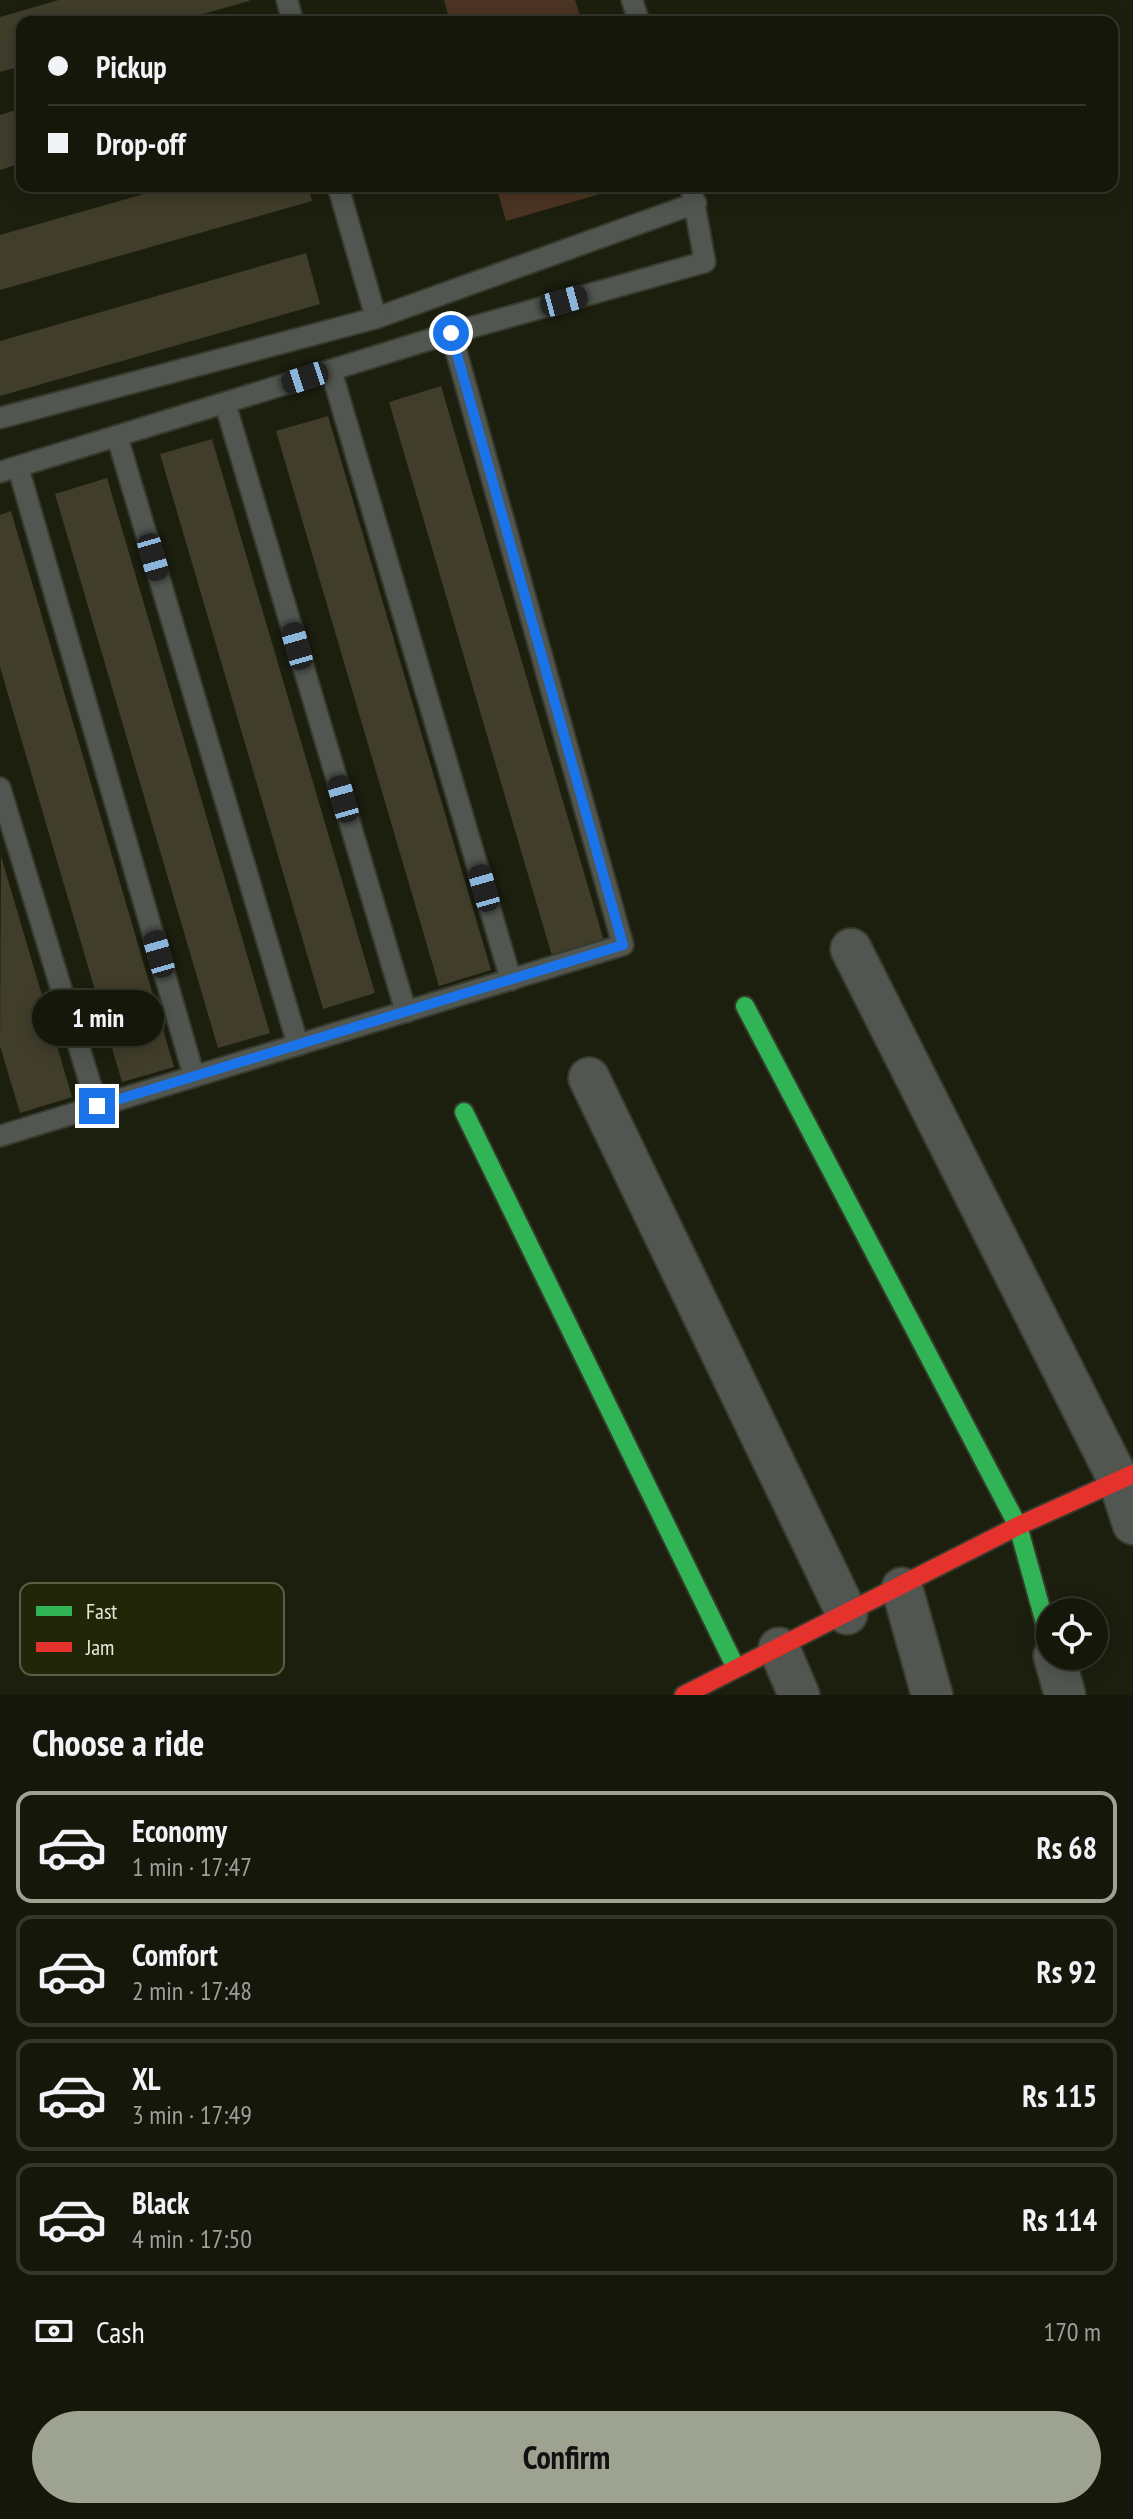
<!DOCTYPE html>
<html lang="en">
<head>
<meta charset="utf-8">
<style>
	body { margin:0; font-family:"PT Sans Narrow",sans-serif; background:#1e2013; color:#f1f3f6; height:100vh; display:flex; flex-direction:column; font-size:30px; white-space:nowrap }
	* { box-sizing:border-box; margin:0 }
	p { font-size:26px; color:#9d9f9c }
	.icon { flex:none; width:44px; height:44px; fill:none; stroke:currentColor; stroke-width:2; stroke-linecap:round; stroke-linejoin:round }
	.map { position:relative; height:1695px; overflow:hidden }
	.panel { display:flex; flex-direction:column; background:#15170a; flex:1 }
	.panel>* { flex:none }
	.hud { position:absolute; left:16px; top:16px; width:1102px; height:176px; border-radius:16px; box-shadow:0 4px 20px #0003,0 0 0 2px #34362b; display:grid; align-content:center; height:176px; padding:0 32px; background:#15170a }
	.tools { position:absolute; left:1036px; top:1598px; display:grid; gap:16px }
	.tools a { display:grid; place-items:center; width:72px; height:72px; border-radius:50%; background:#15170a; box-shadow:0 4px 20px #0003,0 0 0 2px #34362b; font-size:40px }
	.end { position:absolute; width:36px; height:36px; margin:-18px; border:10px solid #1a73e8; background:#fff; box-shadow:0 0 0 4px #fff }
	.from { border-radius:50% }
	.bubble { position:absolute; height:56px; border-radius:28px; background:#15170a; box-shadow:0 4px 20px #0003,0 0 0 2px #34362b; font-size:26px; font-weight:700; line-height:56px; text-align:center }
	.car { position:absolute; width:24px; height:48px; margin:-24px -12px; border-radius:10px; box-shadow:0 0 6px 2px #0007; background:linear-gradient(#222 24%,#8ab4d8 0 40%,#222 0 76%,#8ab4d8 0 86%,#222 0) }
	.hud b { display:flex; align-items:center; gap:28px; height:76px; font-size:30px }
	.hud b+b { border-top:2px solid #34362b }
	.hud i { width:20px; height:20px; background:#f1f3f6 }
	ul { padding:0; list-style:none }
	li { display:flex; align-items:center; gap:24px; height:112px; margin:0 16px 12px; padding:0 16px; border:4px solid #34362b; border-radius:16px }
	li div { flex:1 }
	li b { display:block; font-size:30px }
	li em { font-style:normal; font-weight:700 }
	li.current { border-color:#9ea291 }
	li>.icon { width:72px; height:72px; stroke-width:1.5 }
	h2 { padding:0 32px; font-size:36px; line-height:96px }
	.pay { display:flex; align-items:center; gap:20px; height:88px; padding:0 32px; font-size:30px }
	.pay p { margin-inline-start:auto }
	.button { display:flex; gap:16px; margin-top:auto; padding:16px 32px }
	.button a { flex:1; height:92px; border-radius:48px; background:#9ea291; color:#111; font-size:32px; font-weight:700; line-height:92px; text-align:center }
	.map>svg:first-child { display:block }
	.green { fill:#4c3423 }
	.building { fill:#403d2b }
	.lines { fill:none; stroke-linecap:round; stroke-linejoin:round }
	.lane-casing { stroke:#373a2c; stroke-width:24 }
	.street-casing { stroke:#373a2c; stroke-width:44 }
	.fast-casing { stroke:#373a2c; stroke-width:22 }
	.jam-casing { stroke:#373a2c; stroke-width:22 }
	.lane { stroke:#515750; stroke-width:20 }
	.street { stroke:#515750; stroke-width:40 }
	.fast { stroke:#30b455; stroke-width:18 }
	.jam { stroke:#e5322d; stroke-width:18 }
	.route { stroke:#1a73e8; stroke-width:10 }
	.key { fill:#202607; stroke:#5b6045; stroke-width:2 }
	.key-label { font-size:22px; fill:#e4e9d7 }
</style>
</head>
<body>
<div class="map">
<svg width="1133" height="1695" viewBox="0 0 1133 1695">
	<rect width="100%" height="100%" fill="#1c1f0e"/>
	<g class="green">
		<path d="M 444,0 L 575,0 L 582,22 L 450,22 Z"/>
		<path d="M 496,186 L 628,186 L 506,221 Z"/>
	</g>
	<g class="building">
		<path d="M 59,0 L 249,0 L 249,1 L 175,22 L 22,22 L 22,66 L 0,72 L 0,17 Z"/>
		<path d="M 22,108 L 22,163 L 0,170 L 0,115 Z"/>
		<path d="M 172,186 L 308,186 L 312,201 L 0,290 L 0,235 Z"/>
		<path d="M 306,253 L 320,304 L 0,396 L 0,341 Z"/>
		<path d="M 441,386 L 604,941 L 552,956 L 389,402 Z"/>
		<path d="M 328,416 L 491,970 L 439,986 L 276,431 Z"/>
		<path d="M 212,439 L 375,993 L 323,1009 L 160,454 Z"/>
		<path d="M 107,478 L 270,1033 L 218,1048 L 55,494 Z"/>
		<path d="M 11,511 L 174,1067 L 122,1082 L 0,667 L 0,515 Z"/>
		<path d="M 1,856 L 72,1097 L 20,1113 L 0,1046 Z"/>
	</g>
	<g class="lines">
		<g class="lane-casing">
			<g id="lane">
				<path d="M 287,0 L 293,22"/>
				<path d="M 632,0 L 639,22"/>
				<path d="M 376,318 L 696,203"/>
				<path d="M 331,370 L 511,980"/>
				<path d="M 225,403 L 406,1012"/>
				<path d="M 0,418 L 376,318 L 338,186"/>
				<path d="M 117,436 L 298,1045"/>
				<path d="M 18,467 L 194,1076"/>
				<path d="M 0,472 L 451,333 L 705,262 L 691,186"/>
				<path d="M 0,788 L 97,1106"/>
				<path d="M 0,1136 L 623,945 L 451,333"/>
			</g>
		</g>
		<g class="street-casing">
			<g id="street">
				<path d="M 851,949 L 1119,1481 L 1133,1524"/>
				<path d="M 589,1078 L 847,1614"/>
				<path d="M 902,1588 L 932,1695"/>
				<path d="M 779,1648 L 799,1695"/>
				<path d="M 1054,1656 L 1065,1695"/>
			</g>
		</g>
		<g class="fast-casing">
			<g id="fast">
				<path d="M 745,1006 L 1018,1526 L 1050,1641"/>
				<path d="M 464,1112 L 736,1668"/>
			</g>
		</g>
		<g class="jam-casing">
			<path id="jam" d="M 684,1695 L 1018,1526 L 1133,1474"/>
		</g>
		<use href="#lane" class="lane"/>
		<use href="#street" class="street"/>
		<use href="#fast" class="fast"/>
		<use href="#jam" class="jam"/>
	</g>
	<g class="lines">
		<path class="route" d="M 97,1106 L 623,945 L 451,333"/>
	</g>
	<rect x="20" y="1583" width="264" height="92" rx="12" class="key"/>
	<rect x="36" y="1606" width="36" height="10" fill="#30b455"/>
	<rect x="36" y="1642" width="36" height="10" fill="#e5322d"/>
	<g class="key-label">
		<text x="86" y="1619">Fast</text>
		<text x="86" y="1655">Jam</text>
	</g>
</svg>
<div class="tools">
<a><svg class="icon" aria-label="locate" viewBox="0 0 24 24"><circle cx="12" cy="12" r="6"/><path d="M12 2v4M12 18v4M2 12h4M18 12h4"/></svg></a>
</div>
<i class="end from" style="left:451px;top:333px"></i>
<i class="end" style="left:97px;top:1106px"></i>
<div class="bubble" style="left:32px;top:990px;width:132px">1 min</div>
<i class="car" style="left:564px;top:301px;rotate:75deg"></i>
<i class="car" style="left:305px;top:378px;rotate:252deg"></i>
<i class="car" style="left:153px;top:557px;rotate:164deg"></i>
<i class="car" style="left:297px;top:646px;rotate:344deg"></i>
<i class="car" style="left:343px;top:799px;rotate:344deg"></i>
<i class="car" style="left:484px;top:888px;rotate:344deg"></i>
<i class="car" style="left:159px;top:954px;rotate:344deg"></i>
<div class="hud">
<b><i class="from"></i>Pickup</b>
<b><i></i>Drop-off</b>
</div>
</div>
<section class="panel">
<h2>Choose a ride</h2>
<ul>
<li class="current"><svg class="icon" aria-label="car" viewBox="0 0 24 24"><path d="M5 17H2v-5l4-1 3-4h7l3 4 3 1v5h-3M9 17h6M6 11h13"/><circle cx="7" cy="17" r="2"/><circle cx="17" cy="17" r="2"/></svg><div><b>Economy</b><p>1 min · 17:47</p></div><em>Rs 68</em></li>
<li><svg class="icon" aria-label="car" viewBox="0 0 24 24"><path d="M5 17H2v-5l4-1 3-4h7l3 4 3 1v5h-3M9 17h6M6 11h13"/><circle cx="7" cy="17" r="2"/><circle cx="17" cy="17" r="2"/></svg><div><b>Comfort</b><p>2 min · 17:48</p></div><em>Rs 92</em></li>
<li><svg class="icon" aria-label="car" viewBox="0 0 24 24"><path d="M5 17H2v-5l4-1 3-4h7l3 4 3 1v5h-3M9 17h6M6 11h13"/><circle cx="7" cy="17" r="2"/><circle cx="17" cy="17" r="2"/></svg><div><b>XL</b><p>3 min · 17:49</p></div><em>Rs 115</em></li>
<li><svg class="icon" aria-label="car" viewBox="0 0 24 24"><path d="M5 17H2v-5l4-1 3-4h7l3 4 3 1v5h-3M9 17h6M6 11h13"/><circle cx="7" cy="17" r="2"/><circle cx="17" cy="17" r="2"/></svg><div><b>Black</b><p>4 min · 17:50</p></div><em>Rs 114</em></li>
</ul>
<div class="pay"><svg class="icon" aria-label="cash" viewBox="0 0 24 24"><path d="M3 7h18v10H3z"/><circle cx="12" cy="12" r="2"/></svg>Cash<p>170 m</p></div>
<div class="button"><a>Confirm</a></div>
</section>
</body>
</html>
